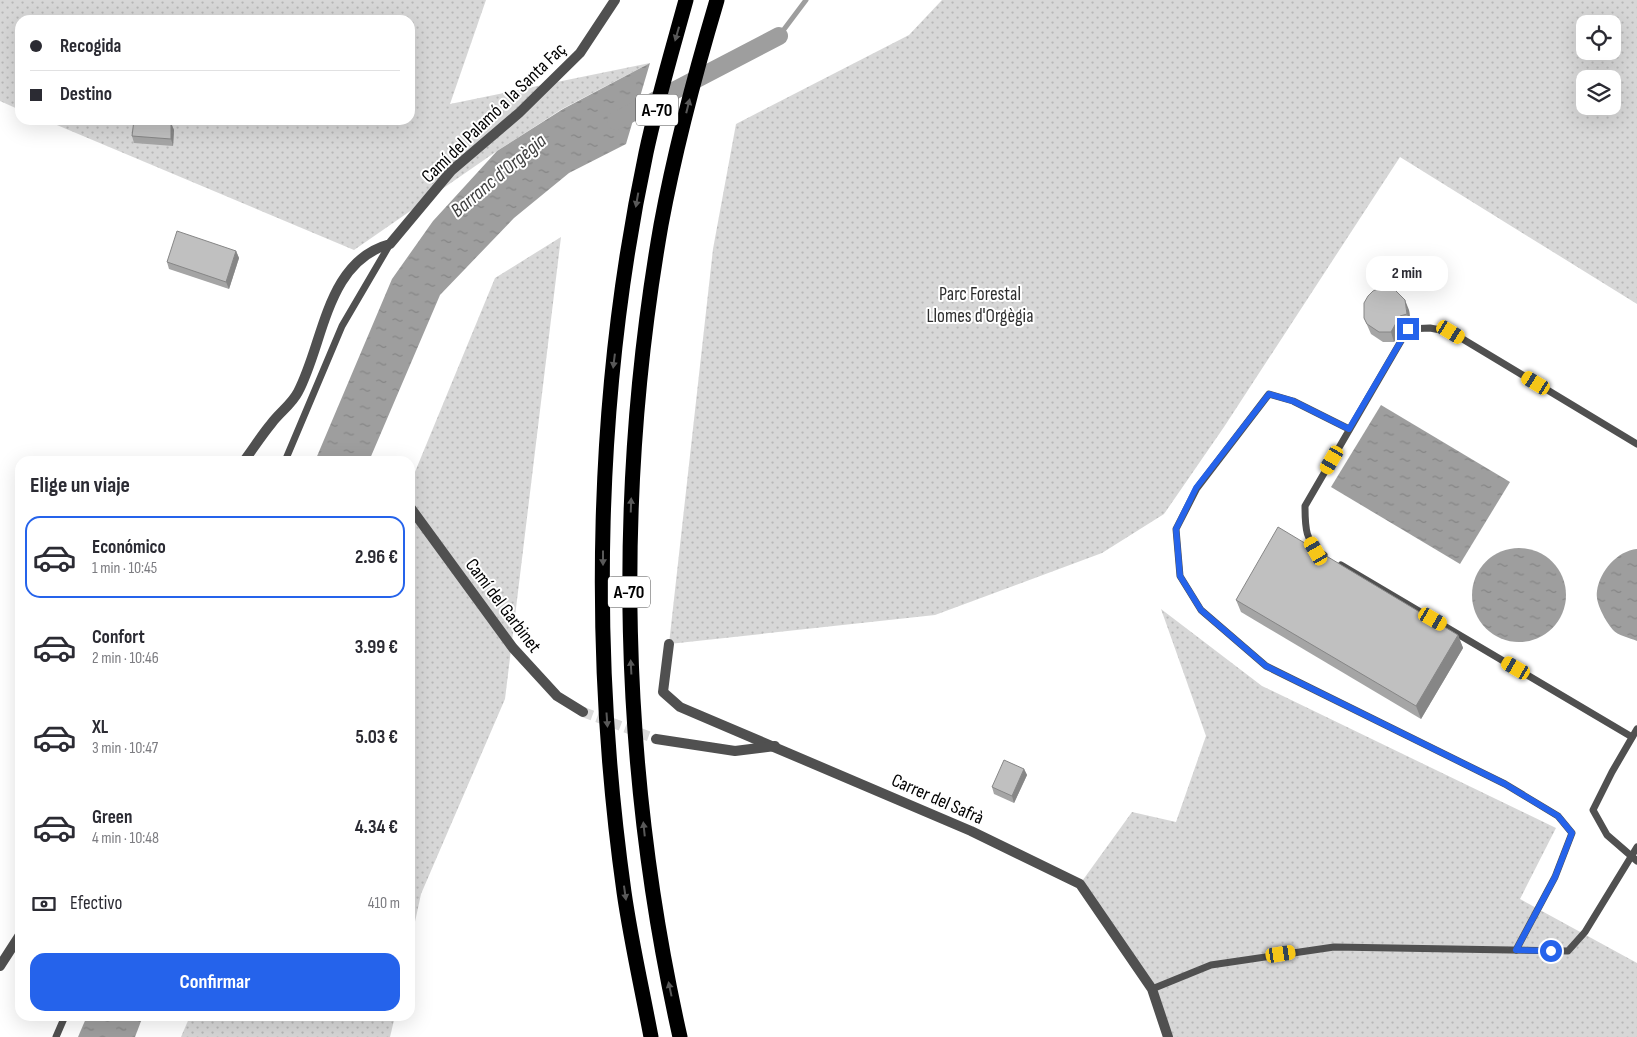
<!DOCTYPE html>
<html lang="es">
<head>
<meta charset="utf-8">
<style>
	body { margin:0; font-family:"Sofia Sans Condensed",sans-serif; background:#f2f2f3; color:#2b2b33; height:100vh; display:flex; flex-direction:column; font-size:19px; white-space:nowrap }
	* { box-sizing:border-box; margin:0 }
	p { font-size:16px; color:#7c7c81 }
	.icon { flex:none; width:28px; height:28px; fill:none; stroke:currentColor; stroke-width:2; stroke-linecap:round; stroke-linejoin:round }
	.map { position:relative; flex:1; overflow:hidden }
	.panel { position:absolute; left:15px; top:456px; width:400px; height:565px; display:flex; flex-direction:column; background:#fff; border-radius:15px; box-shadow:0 5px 20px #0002 }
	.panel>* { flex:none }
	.top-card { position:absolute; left:15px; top:15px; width:400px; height:110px; border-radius:15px; box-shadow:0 5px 20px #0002; display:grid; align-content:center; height:110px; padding:0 15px; background:#fff }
	.tools { position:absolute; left:1576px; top:15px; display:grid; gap:10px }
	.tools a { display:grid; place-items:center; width:45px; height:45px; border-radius:10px; background:#fff; box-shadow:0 5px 20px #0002; font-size:25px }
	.end { position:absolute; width:22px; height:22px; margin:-11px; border:6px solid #2563eb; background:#fff; box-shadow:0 0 0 2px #fff }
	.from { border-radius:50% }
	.bubble { position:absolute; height:35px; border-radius:15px; background:#fff; box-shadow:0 5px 20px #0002; font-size:16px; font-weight:700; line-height:35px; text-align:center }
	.car { position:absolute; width:15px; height:30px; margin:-15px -8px; border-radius:6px; box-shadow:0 0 4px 1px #0007; background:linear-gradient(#f5c518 24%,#345 0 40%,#f5c518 0 76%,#345 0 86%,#f5c518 0) }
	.top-card b { display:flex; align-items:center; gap:18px; height:48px; font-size:19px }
	.top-card b+b { border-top:1px solid #e1e1e2 }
	.top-card i { width:12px; height:12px; background:#2b2b33 }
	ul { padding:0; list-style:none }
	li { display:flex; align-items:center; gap:15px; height:82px; margin:0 10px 8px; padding:0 5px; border:2px solid transparent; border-radius:15px }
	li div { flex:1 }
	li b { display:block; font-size:19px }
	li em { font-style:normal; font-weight:700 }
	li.current { border-color:#2563eb }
	li>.icon { width:45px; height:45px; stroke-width:1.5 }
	h2 { padding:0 15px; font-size:22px; line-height:60px }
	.pay { display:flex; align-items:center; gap:12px; height:55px; padding:0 15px; font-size:19px }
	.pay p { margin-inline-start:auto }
	.button { display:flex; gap:10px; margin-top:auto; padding:10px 15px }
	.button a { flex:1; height:58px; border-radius:15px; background:#2563eb; color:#fff; font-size:20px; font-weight:700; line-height:58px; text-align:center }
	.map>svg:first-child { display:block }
	.grass { fill:url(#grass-dots); fill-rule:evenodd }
	.water { fill:url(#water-ripples) }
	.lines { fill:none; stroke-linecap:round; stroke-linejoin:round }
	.stream { stroke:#9e9e9e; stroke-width:5 }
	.canal { stroke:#9e9e9e; stroke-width:18 }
	.minor-tunnel { stroke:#d9d9d9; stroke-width:10; stroke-dasharray:10 5; stroke-linecap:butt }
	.service { stroke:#505050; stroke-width:7 }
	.minor { stroke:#505050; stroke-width:10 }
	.motorway { stroke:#000; stroke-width:15 }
	.wall { fill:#a5a5a5 }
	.shaded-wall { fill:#868686 }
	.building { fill:#c0c0c0; stroke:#868686 }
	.oneway { fill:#595959 }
	.route { stroke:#2563eb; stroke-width:6 }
	.labels { text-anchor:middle; stroke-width:4; stroke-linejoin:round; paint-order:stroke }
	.shield { fill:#fff; stroke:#4c4c4c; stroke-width:1 }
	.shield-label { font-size:18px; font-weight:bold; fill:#000 }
	.street-label { font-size:19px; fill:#000; stroke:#fff }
	.park-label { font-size:19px; fill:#2e2e2e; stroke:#fff }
	.water-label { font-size:20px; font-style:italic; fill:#3f3f3f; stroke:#fff }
</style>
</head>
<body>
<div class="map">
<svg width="1637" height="1037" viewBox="0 0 1637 1037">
	<defs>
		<pattern id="grass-dots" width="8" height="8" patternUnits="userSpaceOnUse" patternTransform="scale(1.25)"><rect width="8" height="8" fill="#d7d7d7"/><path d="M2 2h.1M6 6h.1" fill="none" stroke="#b7b7b7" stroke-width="1.8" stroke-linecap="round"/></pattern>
		<pattern id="water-ripples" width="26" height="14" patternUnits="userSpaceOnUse" patternTransform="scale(1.25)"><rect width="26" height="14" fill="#9e9e9e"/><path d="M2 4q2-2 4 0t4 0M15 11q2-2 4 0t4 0" fill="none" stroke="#868686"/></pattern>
	</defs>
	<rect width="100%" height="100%" fill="#fff"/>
	<g class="grass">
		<path d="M 0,0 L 486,0 L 450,104 L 650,63 L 562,109 L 497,151 L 354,250 L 45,120 L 410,120 L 410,20 L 20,20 L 20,110 L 0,101 Z"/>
		<path d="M 942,0 L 1637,0 L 1637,304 L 1400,157 L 1224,427 L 1164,514 L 1102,553 L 935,615 L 669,644 L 713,249 L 736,124 L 909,35 ZM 1585,24 L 1612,24 L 1612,51 L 1585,51 ZM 1585,79 L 1612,79 L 1612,106 L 1585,106 Z"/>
		<path d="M 561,237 L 505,699 L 421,894 L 410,945 L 410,484 L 495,278 Z"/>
		<path d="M 1161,609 L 1262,686 L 1556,828 L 1520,899 L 1637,963 L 1637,1037 L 1168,1037 L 1152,989 L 1080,884 L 1132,812 L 1176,822 L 1206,736 Z"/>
		<path d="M 190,1016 L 395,1016 L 390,1037 L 181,1037 Z"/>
	</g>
	<g class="water">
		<path d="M 650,63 L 626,144 L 569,173 L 514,218 L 440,295 L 369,461 L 315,461 L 392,279 L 433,221 L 497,151 L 563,109 Z"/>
		<path d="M 1381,405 L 1510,482 L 1460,564 L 1331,487 Z"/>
		<circle cx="1519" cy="595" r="47"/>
		<path d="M 1637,549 L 1637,641 C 1630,638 1617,635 1613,630 C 1605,620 1595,603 1597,591 C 1600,571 1617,551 1637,549 Z"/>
		<path d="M 87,1016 L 143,1016 L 135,1037 L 78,1037 Z"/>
	</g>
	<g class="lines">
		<path class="stream" d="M 779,36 L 806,0"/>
		<path class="canal" d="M 616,121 L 779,36"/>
		<path class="minor-tunnel" d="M 583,712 L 656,739"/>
		<g class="service">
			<path d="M 1349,429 L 1293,401 L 1269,394 L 1197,488 L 1176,529 L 1180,576 L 1201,610 L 1266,666 L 1505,784 L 1558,816 L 1572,833 L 1555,877 L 1516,950"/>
			<path d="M 285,461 L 342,326 L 390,244"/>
			<path d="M 1324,555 C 1305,544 1305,526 1305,506 L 1408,329 L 1430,328 L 1451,332 L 1637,444"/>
			<path d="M 1341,565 L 1632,737"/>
			<path d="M 1637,729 L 1612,772 L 1593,810 L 1607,835 L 1637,861"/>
			<path d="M 1152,989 L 1211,965 L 1334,947 L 1568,951 L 1585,932 L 1637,847"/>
			<path d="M 56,1037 L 65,1016"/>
		</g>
		<g class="minor">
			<path d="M 244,461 C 253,449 261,436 271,424 C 279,413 292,404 298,392 C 324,343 326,261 390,244 L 451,171 L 519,113 L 580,53 L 615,0"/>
			<path d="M 410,507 L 513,648 L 557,696 L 583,712"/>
			<path d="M 669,644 L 663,692 L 680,707 L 971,831 L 1080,884 L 1152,989 L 1168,1037"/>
			<path d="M 656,739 L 735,751 L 775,746"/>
			<path d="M 0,966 L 20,935"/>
		</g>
		<g class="motorway">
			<path d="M 651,1037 C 642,989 631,941 624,892 C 590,649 595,393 646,153 C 657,101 672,51 686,0"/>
			<path d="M 680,1037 C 620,770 614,494 661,225 C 675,149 695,74 717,0"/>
		</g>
	</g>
	<g class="wall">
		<path d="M 160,122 L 171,123 L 174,130 L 173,146 L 134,143 L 132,136 Z"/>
		<path d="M 236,251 L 239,258 L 229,289 L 169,269 L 167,262 Z"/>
		<path d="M 1409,310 L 1411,324 L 1404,326 L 1394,342 L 1383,342 L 1371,334 L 1364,318 Z"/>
		<path d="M 1236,600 L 1458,635 L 1463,648 L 1421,719 L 1241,612 Z"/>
		<path d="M 1024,769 L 1027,775 L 1014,803 L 994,794 L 992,787 Z"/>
	</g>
	<g class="shaded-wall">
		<path d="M 171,123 L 174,130 L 173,146 L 171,139 Z"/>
		<path d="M 236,251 L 239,258 L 229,289 L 226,282 Z"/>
		<path d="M 1405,300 L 1409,310 L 1411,324 L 1407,314 Z"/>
		<path d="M 1400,316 L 1404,326 L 1394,342 L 1391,332 Z"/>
		<path d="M 1458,635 L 1463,648 L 1421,719 L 1416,706 Z"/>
		<path d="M 1024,769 L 1027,775 L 1014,803 L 1012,796 Z"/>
	</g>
	<g class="building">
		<path d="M 134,120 L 158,120 L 157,122 L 171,123 L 171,139 L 132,136 Z"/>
		<path d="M 177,231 L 236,251 L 226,282 L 167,262 Z"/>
		<path d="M 1380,288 L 1388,288 L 1395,290 L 1405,300 L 1407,314 L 1400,316 L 1391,332 L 1379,332 L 1367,324 L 1364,318 L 1364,303 L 1368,296 L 1373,291 Z"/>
		<path d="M 1278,527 L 1458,635 L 1416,706 L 1236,600 Z"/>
		<path d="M 1004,760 L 1024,769 L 1012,796 L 992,787 Z"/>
	</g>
	<defs><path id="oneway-solid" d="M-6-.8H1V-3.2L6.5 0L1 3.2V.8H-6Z" transform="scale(1.25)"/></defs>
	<g class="oneway">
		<use href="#oneway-solid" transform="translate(677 34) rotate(106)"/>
		<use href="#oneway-solid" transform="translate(688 106) rotate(-76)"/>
		<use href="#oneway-solid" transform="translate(637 200) rotate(100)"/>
		<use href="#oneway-solid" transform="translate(614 361) rotate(97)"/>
		<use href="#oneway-solid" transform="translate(631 505) rotate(-88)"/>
		<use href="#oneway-solid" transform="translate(603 558) rotate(90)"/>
		<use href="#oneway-solid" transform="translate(631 667) rotate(-93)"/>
		<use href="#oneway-solid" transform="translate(607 720) rotate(86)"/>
		<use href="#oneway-solid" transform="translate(644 829) rotate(-96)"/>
		<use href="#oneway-solid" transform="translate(625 893) rotate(82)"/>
		<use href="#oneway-solid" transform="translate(670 989) rotate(-102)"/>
	</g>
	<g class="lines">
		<path class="route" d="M 1408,329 L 1349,429 L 1293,401 L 1269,394 L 1196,488 L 1176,529 L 1180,576 L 1201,610 L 1266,666 L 1505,784 L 1558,816 L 1572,833 L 1555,877 L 1516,950 L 1551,951"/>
	</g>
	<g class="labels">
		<g class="shield">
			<rect x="636" y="94.5" width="42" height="31" rx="4"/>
			<rect x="608" y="576.5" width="42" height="31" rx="4"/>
		</g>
		<g class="shield-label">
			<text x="657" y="116">A-70</text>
			<text x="629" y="598">A-70</text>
		</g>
		<g class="street-label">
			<text transform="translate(493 112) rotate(-44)" y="7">Camí del Palamó a la Santa Faç</text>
			<text transform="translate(504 605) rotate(53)" y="7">Camí del Garbinet</text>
			<text transform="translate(938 798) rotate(24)" y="7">Carrer del Safrà</text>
		</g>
		<g class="park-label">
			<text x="980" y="300">Parc Forestal<tspan x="980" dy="22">Llomes d'Orgègia</tspan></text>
		</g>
		<g class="water-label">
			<text transform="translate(498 175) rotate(-40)" y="7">Barranc d'Orgègia</text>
		</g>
	</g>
</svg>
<div class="tools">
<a><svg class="icon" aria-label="locate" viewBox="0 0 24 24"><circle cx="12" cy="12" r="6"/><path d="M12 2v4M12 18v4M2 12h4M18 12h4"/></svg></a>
<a><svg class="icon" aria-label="layers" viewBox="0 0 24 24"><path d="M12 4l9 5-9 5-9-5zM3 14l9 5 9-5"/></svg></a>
</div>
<i class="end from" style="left:1551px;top:951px"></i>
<i class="end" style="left:1408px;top:329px"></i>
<div class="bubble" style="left:1366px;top:256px;width:82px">2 min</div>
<i class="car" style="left:1451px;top:332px;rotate:121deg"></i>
<i class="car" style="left:1536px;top:383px;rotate:301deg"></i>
<i class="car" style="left:1332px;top:460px;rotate:210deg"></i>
<i class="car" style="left:1316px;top:551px;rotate:330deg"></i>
<i class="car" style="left:1433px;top:619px;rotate:120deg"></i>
<i class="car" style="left:1516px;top:668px;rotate:300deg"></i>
<i class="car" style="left:1281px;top:954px;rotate:81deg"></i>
<div class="top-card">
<b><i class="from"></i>Recogida</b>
<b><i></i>Destino</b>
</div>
<section class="panel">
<h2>Elige un viaje</h2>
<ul>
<li class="current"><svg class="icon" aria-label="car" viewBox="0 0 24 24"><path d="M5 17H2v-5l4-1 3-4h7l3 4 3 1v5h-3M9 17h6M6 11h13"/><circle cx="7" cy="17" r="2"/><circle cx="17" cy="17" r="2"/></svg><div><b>Económico</b><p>1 min · 10:45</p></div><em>2.96 €</em></li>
<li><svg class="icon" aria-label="car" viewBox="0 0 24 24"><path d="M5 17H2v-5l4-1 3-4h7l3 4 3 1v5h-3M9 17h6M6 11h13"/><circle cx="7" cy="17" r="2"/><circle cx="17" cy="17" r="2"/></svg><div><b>Confort</b><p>2 min · 10:46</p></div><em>3.99 €</em></li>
<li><svg class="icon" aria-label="car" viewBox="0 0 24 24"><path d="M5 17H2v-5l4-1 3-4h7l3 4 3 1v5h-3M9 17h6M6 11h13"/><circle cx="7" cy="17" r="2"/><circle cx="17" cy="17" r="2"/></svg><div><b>XL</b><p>3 min · 10:47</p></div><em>5.03 €</em></li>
<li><svg class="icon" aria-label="car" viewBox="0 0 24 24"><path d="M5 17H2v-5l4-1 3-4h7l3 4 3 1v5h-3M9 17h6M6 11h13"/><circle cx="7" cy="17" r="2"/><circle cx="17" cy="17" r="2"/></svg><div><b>Green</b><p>4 min · 10:48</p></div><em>4.34 €</em></li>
</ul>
<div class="pay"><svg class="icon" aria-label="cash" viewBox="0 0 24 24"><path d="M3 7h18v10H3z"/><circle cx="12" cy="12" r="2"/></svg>Efectivo<p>410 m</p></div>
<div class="button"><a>Confirmar</a></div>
</section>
</div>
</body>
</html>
